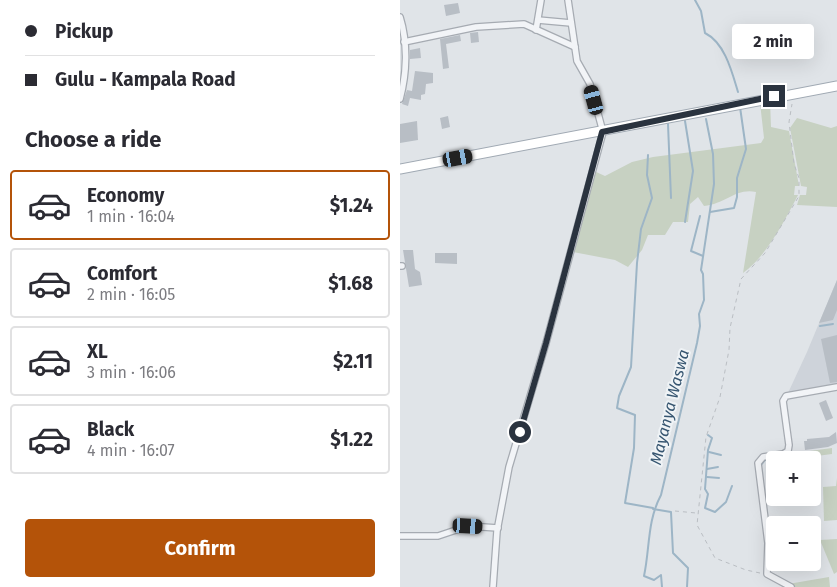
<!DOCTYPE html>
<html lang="en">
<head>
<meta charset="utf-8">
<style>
	body { margin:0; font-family:"Fira Sans",sans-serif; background:#f2f2f3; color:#2b2b33; height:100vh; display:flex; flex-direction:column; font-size:19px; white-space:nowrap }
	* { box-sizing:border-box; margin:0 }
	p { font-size:16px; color:#7c7c81 }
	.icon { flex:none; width:28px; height:28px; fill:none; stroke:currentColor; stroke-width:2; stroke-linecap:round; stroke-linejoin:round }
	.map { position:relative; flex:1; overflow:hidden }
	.drawer { display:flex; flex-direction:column; background:#fff; width:400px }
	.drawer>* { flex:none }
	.banner { display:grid; align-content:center; height:110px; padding:0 25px; background:#fff }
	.buttons { position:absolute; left:366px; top:451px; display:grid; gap:10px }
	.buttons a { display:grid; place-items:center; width:55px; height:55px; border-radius:5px; background:#fff; box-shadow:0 5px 20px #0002; font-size:25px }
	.end { position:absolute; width:22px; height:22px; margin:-11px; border:6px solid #2a333f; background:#fff; box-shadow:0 0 0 2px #fff }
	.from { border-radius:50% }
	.bubble { position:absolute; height:35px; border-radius:5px; background:#fff; box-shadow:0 5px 20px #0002; font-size:16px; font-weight:700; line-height:35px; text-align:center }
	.car { position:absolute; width:15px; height:30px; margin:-15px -8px; border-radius:6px; box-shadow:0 0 4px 1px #0007; background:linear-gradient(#222 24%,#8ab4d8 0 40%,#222 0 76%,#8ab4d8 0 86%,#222 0) }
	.banner b { display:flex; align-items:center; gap:18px; height:48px; font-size:19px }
	.banner b+b { border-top:1px solid #e1e1e2 }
	.banner i { width:12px; height:12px; background:#2b2b33 }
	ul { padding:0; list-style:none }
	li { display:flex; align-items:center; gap:15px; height:70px; margin:0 10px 8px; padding:0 15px; border:2px solid #e1e1e2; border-radius:5px }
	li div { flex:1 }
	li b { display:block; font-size:19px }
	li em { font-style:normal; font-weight:700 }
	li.current { border-color:#b45309 }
	li>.icon { width:45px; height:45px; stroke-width:1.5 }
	h2 { padding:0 25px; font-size:22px; line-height:60px }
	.primary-button { display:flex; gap:10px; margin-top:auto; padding:10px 25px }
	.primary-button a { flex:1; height:58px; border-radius:5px; background:#b45309; color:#fff; font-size:20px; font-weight:700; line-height:58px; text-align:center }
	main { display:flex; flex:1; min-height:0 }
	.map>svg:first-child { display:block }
	.built { fill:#ced3da }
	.green { fill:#c7d1c2 }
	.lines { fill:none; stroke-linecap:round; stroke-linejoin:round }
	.stream { stroke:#9db5c6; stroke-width:2 }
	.building { fill:#b8bec5 }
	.minor-casing { stroke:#a6abb2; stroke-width:8 }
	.primary-casing { stroke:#a0a9b3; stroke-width:11 }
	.path { stroke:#babec3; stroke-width:1; stroke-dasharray:4 4; stroke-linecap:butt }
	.minor { stroke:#f2f4f7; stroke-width:5.5 }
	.primary { stroke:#fff; stroke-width:9 }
	.route { stroke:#2a333f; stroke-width:6 }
	.labels { text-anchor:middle; stroke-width:4; stroke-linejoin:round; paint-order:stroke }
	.water-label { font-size:16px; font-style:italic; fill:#365570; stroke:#eff3f6 }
</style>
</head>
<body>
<main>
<section class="drawer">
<div class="banner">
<b><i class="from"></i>Pickup</b>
<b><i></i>Gulu - Kampala Road</b>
</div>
<h2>Choose a ride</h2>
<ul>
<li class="current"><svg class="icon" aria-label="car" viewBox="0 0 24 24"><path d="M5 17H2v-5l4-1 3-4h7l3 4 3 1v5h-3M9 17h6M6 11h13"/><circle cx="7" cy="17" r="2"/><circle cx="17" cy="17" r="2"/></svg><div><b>Economy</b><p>1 min · 16:04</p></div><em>$1.24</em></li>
<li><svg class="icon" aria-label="car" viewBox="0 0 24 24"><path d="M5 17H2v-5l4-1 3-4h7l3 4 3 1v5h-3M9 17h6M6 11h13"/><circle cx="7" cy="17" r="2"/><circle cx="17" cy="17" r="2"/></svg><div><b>Comfort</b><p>2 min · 16:05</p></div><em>$1.68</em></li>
<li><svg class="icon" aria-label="car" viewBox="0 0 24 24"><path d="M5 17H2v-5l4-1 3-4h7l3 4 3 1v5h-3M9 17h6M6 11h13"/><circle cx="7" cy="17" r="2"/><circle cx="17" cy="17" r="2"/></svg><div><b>XL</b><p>3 min · 16:06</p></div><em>$2.11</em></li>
<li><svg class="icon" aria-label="car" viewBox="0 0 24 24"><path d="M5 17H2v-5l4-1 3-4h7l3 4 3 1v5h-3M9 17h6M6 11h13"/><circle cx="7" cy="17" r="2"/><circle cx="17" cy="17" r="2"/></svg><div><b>Black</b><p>4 min · 16:07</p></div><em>$1.22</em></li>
</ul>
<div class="primary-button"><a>Confirm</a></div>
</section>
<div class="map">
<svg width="437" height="587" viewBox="0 0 437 587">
	<rect width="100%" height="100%" fill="#e0e4e8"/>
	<path class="built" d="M 437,280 L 437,386 L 388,393 L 407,352 Z"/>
	<g class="green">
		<path d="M 370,99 L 371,127 L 389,131 L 399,186 L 395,186 L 394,195 L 398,195 C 385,220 366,257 343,273 L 356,192 C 335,188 326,204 304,206 L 298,197 L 290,204 L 288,222 L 273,222 L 265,235 L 248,235 L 242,250 L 228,267 L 215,260 L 173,252 L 194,171 L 205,176 L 232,162 L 253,157 L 361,143 L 364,138 L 360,103 Z"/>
		<path d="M 397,118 L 431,128 L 437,126 L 437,207 L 397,205 L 400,195 L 406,195 L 407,187 L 401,186 L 390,128 Z"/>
		<path d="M 432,448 L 432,454 L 393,459 L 388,454 Z"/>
		<path d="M 437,478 L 437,520 L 424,521 L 423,487 L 436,486 Z"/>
		<path d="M 437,539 L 437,572 L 434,574 L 420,540 Z"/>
		<path d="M 429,577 L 430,587 L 393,587 L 388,584 Z"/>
	</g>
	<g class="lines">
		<g class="stream">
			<path d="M 295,0 L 301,11 L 305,33 C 325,43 332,72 338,92"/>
			<path d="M 285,121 L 293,171 L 285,222"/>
			<path d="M 268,124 L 271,198"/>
			<path d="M 248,155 L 247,175 L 252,198 L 241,229 L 237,263 L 231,367 L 219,396 L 217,408 L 235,415 L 234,448 L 225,503 L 253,508"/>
			<path d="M 310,212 L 334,208 L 337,197 L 337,178 L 346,149 L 340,107"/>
			<path d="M 300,216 L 291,251 L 303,256"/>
			<path d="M 420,326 L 433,324"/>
			<path d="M 308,435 L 312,438 L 308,450 L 305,489 L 308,494 L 305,508 L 315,512 L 326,502 L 332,486"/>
			<path d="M 309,452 L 321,455"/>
			<path d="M 361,465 L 365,460 L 376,458"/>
			<path d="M 307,469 L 318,467"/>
			<path d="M 307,477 L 319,478"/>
			<path d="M 253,509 L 271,512 L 273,553 L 288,568 L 287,587"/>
			<path d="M 370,534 L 370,564"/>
			<path d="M 262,587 L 261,575 L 254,580 L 244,576 C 250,548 247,521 261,495 L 297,343 L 300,326 L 299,314 L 304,300 L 303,274 L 301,270 L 314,184 L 313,154 L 306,119"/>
		</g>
	</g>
	<g class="building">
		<path d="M 58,3 L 60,13 L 46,16 L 44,5 Z"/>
		<path d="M 78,32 L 79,42 L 71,43 L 70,33 Z"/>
		<path d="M 60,35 L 61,41 L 46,44 L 49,68 L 43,69 L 40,39 Z"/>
		<path d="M 20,48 L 21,58 L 10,59 L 10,50 Z"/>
		<path d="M 15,71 L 33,73 L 33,83 L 26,84 L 25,94 L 21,95 L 21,100 L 10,98 L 8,106 L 2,104 L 7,90 L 12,91 Z"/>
		<path d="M 48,116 L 50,127 L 42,129 L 40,118 Z"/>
		<path d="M 17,121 L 18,140 L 0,143 L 0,124 Z"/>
		<path d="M 3,250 L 13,250 L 15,269 L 20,272 L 22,285 L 9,287 Z"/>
		<path d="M 35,253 L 57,253 L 57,264 L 35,263 Z"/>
		<path d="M 437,280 L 437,310 L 433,320 L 419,323 Z"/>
		<path d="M 437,335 L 437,382 L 430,383 L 421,339 Z"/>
		<path d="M 426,400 L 433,418 L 426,421 L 419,403 Z"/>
		<path d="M 436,432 L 437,443 L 428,447 L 405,450 L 404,441 L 407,441 L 407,439 L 429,437 Z"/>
	</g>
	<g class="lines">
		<g class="minor-casing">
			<g id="minor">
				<path d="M 0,17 C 8,43 7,73 0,99"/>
				<path d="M 138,20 L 171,23"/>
				<path d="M 136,30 L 141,0"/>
				<path d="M 4,42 L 76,27 L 124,24 L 175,47"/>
				<path d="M 0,266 L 2,266"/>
				<path d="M 0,536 L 38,536 L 68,526 L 98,528"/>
				<path d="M 93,587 L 97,531 L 109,467 L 146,343 L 203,132 L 190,84 L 177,61 L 168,0"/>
				<path d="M 391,587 L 367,574 L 368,543 L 358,463 L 363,457 L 383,454 L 388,451 L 389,445 L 383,401 L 386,396 L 437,387"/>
			</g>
		</g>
		<g class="primary-casing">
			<path id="primary" d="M 0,169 L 437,86"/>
		</g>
		<g class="path">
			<path d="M 275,511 L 296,513"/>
			<path d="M 360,573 L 346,570 L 315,558 L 297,525 L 306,437 L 320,397 L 329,350 L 330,328 L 341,279 L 365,253 L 399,196 L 399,178 L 394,164 L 389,122 L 392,104"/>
		</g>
		<use href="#minor" class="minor"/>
		<use href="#primary" class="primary"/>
	</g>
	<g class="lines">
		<path class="route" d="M 120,432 L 146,343 L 202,132 L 374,96"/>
	</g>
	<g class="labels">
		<g class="water-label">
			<text transform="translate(269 407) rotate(-76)" y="6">Mayanya Waswa</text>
		</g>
	</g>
</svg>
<div class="buttons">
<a>+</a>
<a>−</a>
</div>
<i class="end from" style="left:120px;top:432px"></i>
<i class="end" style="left:374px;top:96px"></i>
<div class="bubble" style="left:332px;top:24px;width:82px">2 min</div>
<i class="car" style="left:194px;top:100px;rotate:345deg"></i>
<i class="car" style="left:58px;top:158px;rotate:80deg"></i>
<i class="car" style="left:68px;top:526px;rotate:93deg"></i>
</div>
</main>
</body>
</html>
